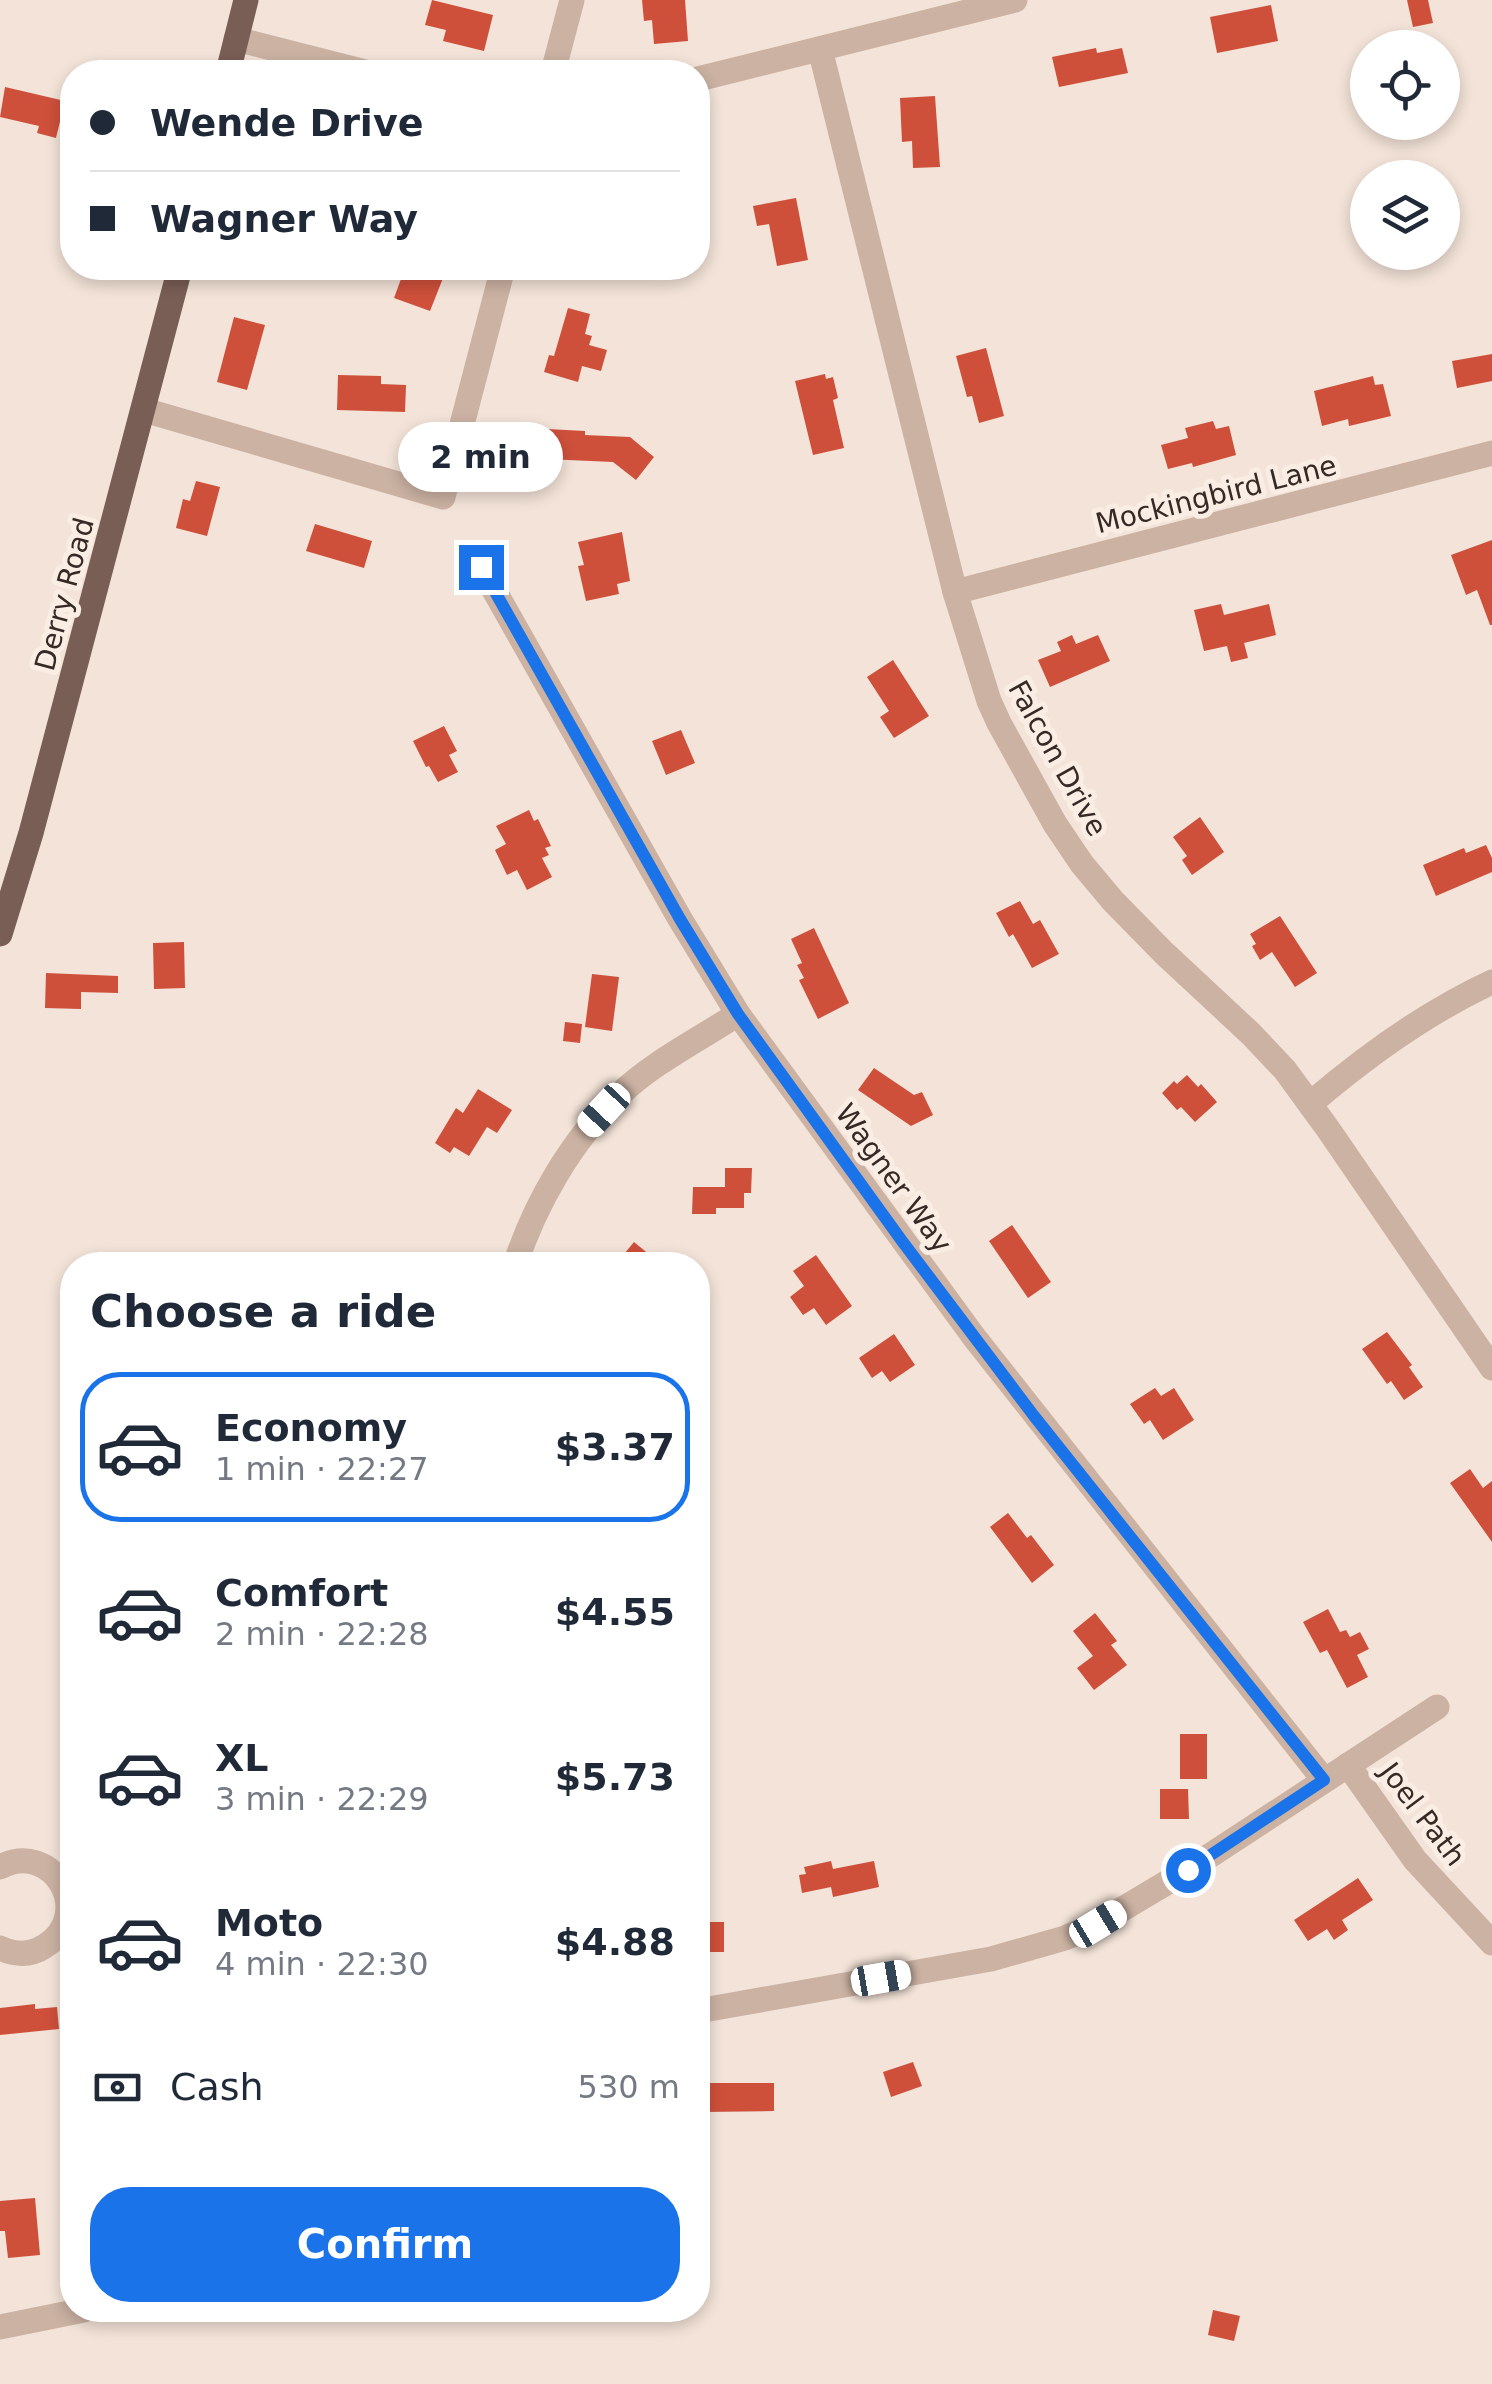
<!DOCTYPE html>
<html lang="en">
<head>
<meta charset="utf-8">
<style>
	body { margin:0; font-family:"DejaVu Sans",sans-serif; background:#f2f2f3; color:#1f2937; height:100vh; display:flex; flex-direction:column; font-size:38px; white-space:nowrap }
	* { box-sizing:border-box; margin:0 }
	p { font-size:32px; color:#747a83 }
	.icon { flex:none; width:55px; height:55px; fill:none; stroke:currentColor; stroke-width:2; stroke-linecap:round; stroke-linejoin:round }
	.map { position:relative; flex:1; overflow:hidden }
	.sheet { position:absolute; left:60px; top:1252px; width:650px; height:1070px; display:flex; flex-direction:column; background:#fff; border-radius:40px; box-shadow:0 5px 15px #0003 }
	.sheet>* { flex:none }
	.top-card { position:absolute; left:60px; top:60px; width:650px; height:220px; border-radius:40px; box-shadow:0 5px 15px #0003; display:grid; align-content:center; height:220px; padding:0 30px; background:#fff }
	.fabs { position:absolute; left:1350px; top:30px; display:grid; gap:20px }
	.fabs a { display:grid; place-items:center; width:110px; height:110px; border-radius:50%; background:#fff; box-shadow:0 5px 15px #0003; font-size:50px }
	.end { position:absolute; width:45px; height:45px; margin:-22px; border:12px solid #1a73e8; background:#fff; box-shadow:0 0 0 5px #fff }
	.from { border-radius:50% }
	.bubble { position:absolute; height:70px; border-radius:35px; background:#fff; box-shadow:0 5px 15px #0003; font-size:32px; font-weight:600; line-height:70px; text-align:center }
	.car { position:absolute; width:30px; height:60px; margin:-30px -15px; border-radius:12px; box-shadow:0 0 8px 2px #0007; background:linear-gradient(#fff 24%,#345 0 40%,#fff 0 76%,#345 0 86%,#fff 0) }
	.top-card b { display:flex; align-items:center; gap:35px; height:95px; font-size:38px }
	.top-card b+b { border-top:2px solid #e0e1e3 }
	.top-card i { width:25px; height:25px; background:#1f2937 }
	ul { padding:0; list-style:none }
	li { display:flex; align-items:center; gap:30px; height:150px; margin:0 20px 15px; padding:0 10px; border:5px solid transparent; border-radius:40px }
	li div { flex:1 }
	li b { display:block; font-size:38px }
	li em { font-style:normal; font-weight:600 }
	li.active { border-color:#1a73e8 }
	li>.icon { width:90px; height:90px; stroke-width:1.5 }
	h2 { padding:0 30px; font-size:45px; line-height:120px }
	.pay { display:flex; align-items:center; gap:25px; height:110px; padding:0 30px; font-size:38px }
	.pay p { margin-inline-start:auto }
	.action { display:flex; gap:20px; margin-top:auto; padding:20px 30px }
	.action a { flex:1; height:115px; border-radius:40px; background:#1a73e8; color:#fff; font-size:40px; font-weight:600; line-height:115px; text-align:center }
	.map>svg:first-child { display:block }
	.building { fill:#ce503b }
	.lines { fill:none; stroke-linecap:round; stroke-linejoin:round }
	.minor { stroke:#cbb2a3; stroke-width:25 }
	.major { stroke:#795e56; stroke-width:25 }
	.route { stroke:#1a73e8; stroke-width:12 }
	.labels { text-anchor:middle; stroke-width:10; stroke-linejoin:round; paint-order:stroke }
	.street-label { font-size:28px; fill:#362926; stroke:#faeee4 }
</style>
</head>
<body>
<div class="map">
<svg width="1492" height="2384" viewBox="0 0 1492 2384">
	<rect width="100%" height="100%" fill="#f3e3d8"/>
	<g class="building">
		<path d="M 432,0 L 493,15 L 484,51 L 443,41 L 446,30 L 425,25 Z"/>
		<path d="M 642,0 L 685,0 L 688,41 L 654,44 L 652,20 L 644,21 Z"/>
		<path d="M 1407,0 L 1428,0 L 1433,23 L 1413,27 Z"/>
		<path d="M 1271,5 L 1278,41 L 1217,53 L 1210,17 Z"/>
		<path d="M 1096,48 L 1097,53 L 1122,48 L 1128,73 L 1059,87 L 1052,57 Z"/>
		<path d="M 5,87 L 65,101 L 56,138 L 37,133 L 39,126 L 0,117 Z"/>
		<path d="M 935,96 L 940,167 L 913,168 L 912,141 L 902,142 L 900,98 Z"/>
		<path d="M 796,198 L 808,260 L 777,266 L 769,224 L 757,226 L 753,206 Z"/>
		<path d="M 405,268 L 447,268 L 430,311 L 394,298 Z"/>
		<path d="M 568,308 L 590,314 L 585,334 L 592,336 L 589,345 L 607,350 L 601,371 L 582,366 L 578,382 L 544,372 L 549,355 L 554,356 Z"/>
		<path d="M 234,317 L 265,325 L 247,390 L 217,382 Z"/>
		<path d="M 986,348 L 1004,416 L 979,423 L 972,396 L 967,397 L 956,356 Z"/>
		<path d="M 1492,354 L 1492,381 L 1457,388 L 1452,361 Z"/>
		<path d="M 825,374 L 826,379 L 833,377 L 838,398 L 833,400 L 844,448 L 813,455 L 795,381 Z"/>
		<path d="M 338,375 L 381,376 L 381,384 L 406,385 L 405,412 L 337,410 Z"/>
		<path d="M 1373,376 L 1375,385 L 1383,384 L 1391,416 L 1349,426 L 1348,419 L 1322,426 L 1314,391 Z"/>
		<path d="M 1213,421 L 1216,429 L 1229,426 L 1236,455 L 1193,467 L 1192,463 L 1168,469 L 1161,445 L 1188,438 L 1185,428 Z"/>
		<path d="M 547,429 L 585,431 L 585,435 L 630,437 L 654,457 L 636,480 L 613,462 L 546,459 Z"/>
		<path d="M 196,481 L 220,487 L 207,536 L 176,528 L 183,499 L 190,501 Z"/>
		<path d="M 315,524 L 372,541 L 364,568 L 306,551 Z"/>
		<path d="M 622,532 L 630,581 L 617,584 L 619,594 L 586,601 L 578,566 L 584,565 L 578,542 Z"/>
		<path d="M 1492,540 L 1492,625 L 1490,625 L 1477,590 L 1466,595 L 1451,555 Z"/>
		<path d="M 1221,604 L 1224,615 L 1269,604 L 1276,635 L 1244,643 L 1248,658 L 1231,662 L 1227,646 L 1204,651 L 1194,610 Z"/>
		<path d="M 1072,635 L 1076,644 L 1098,635 L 1110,661 L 1050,687 L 1038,660 L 1061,651 L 1057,642 Z"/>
		<path d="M 893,660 L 929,716 L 894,738 L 880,717 L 889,711 L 867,677 Z"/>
		<path d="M 444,726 L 457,751 L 449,755 L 458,772 L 438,782 L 429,766 L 426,767 L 413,741 Z"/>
		<path d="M 681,730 L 695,763 L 666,775 L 652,741 Z"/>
		<path d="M 529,810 L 534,821 L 538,819 L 551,846 L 545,848 L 549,855 L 542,858 L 552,877 L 527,890 L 517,870 L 507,875 L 495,850 L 506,844 L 496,826 Z"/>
		<path d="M 1200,817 L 1224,852 L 1192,875 L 1182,860 L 1187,856 L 1173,837 Z"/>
		<path d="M 1486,845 L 1492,858 L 1492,872 L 1436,896 L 1423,865 L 1464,848 L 1466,853 Z"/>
		<path d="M 1020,901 L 1033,924 L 1040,920 L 1059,954 L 1032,968 L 1013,934 L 1009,937 L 996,913 Z"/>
		<path d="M 1280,916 L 1317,973 L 1295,987 L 1272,952 L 1260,960 L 1252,946 L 1256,944 L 1250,934 Z"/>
		<path d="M 814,928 L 849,1003 L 818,1019 L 799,980 L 804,978 L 797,965 L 802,963 L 791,939 Z"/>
		<path d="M 184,942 L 185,988 L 154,989 L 153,943 Z"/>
		<path d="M 46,973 L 118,976 L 118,993 L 81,992 L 81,1009 L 45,1008 Z"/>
		<path d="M 592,974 L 619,977 L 612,1031 L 585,1027 Z"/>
		<path d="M 565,1022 L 582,1024 L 580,1043 L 563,1041 Z"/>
		<path d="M 874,1068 L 914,1095 L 922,1092 L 933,1115 L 911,1126 L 858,1090 Z"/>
		<path d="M 1187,1075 L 1198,1087 L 1201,1084 L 1217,1102 L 1195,1122 L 1181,1107 L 1177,1110 L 1162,1093 L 1174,1081 L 1177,1084 Z"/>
		<path d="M 478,1089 L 512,1110 L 497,1133 L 487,1127 L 469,1156 L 454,1147 L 450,1153 L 435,1143 L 456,1108 L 463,1113 Z"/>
		<path d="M 725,1168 L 752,1168 L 751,1193 L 744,1193 L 744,1208 L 716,1208 L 716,1214 L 692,1214 L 693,1187 L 725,1187 Z"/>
		<path d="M 1012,1225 L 1051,1282 L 1028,1298 L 989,1241 Z"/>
		<path d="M 634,1242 L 662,1265 L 615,1265 Z"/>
		<path d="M 816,1255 L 852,1306 L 826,1325 L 814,1308 L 803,1315 L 790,1297 L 804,1286 L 793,1271 Z"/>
		<path d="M 1387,1332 L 1412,1365 L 1409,1367 L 1423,1387 L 1404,1400 L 1391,1381 L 1387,1384 L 1362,1349 Z"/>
		<path d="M 894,1334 L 915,1365 L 890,1382 L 882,1371 L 872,1378 L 859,1358 Z"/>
		<path d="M 1155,1388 L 1161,1396 L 1174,1388 L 1194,1420 L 1163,1440 L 1150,1420 L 1144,1424 L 1130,1404 Z"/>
		<path d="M 1470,1469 L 1483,1488 L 1492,1481 L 1492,1542 L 1450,1483 Z"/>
		<path d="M 1008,1513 L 1027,1538 L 1031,1535 L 1054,1565 L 1032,1583 L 990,1527 Z"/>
		<path d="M 1328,1609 L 1340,1632 L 1346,1630 L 1350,1637 L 1360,1632 L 1369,1649 L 1357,1655 L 1368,1677 L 1347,1688 L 1327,1650 L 1320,1653 L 1303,1622 Z"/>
		<path d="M 1095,1613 L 1117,1641 L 1111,1645 L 1127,1665 L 1094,1690 L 1077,1668 L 1093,1656 L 1073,1631 Z"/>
		<rect x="1180" y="1734" width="27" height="45"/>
		<path d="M 1160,1789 L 1188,1789 L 1189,1819 L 1160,1819 Z"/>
		<path d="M 831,1861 L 833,1869 L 874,1861 L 879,1887 L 833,1897 L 831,1887 L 802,1893 L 799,1875 L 806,1874 L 804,1867 Z"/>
		<path d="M 1358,1878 L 1373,1900 L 1342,1920 L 1348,1930 L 1334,1940 L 1327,1929 L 1308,1941 L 1294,1920 Z"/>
		<rect x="698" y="1922" width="26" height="30"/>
		<path d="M 35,2004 L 35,2009 L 57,2007 L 59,2029 L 0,2035 L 0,2008 Z"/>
		<path d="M 913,2062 L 922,2086 L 891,2097 L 883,2072 Z"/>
		<path d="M 702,2083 L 774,2083 L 774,2111 L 702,2112 Z"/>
		<path d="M 35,2198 L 40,2255 L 8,2258 L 5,2231 L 0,2231 L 0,2201 Z"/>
		<path d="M 1213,2310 L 1240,2316 L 1234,2341 L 1208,2335 Z"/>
	</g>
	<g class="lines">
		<g class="minor">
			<path d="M 236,39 L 366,72"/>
			<path d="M 820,49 L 955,592 L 989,701 L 999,723 L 1055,824 L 1082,864 L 1113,901 L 1164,953 L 1251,1034 L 1285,1070 L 1328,1129 L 1492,1368"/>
			<path d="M 553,72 L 572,0"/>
			<path d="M 698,79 L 1015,0"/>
			<path d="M 144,410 L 443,497 L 503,268"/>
			<path d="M 481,567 L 680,919 L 738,1014 L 974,1337 L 1324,1780"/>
			<path d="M 955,592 L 1492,453"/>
			<path d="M 1310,1104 C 1366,1056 1425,1013 1492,982"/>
			<path d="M 515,1265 C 535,1204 571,1141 618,1096 C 652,1063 698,1040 738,1014"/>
			<path d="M 1348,1765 L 1415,1860 L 1492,1943"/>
			<path d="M 0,1867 C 53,1839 96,1914 45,1946 C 30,1956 15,1955 0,1948"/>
			<path d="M 698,2011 L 991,1959 L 1065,1938 L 1099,1923 L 1188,1870 L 1437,1707"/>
			<path d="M 0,2327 L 84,2310"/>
		</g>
		<g class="major">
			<path d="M 228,72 L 246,0"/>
			<path d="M 0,934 L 31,833 L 180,268"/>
		</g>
	</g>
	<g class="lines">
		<path class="route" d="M 481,567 L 680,919 L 738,1014 L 902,1241 L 1034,1416 L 1324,1780 L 1188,1870"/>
	</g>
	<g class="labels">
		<g class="street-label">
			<text transform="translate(1216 494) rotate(-14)" y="10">Mockingbird Lane</text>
			<text transform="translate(64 594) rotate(-75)" y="10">Derry Road</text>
			<text transform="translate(1058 758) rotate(61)" y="10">Falcon Drive</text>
			<text transform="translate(894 1178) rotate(54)" y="10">Wagner Way</text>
			<text transform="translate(1423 1814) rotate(53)" y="10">Joel Path</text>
		</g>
	</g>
</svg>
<div class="fabs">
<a><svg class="icon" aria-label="locate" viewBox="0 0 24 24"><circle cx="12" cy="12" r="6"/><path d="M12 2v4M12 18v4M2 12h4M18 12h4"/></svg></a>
<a><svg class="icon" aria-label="layers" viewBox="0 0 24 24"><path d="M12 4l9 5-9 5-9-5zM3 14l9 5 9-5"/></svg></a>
</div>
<i class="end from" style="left:1188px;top:1870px"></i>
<i class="end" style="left:481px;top:567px"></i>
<div class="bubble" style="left:398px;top:422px;width:165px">2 min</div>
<i class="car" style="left:604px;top:1110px;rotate:223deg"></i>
<i class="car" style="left:1098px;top:1924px;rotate:59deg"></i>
<i class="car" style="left:881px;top:1978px;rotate:80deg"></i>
<div class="top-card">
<b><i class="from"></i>Wende Drive</b>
<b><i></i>Wagner Way</b>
</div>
<section class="sheet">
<h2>Choose a ride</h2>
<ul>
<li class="active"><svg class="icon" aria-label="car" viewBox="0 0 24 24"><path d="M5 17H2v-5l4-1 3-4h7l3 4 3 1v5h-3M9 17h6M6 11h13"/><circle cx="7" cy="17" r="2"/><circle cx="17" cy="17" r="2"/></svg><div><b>Economy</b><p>1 min · 22:27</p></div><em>$3.37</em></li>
<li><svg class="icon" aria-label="car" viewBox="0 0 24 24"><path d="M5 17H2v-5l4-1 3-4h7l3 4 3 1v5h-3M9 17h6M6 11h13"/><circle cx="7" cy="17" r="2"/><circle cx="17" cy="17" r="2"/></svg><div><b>Comfort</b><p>2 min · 22:28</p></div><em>$4.55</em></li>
<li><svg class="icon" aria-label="car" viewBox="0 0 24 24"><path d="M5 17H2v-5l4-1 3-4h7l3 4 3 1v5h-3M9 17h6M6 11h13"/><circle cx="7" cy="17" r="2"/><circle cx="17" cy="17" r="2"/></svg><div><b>XL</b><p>3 min · 22:29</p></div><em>$5.73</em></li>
<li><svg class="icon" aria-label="car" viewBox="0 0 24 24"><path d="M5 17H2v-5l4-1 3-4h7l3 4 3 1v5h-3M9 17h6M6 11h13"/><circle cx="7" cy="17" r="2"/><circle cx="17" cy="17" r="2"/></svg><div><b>Moto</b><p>4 min · 22:30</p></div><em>$4.88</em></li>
</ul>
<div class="pay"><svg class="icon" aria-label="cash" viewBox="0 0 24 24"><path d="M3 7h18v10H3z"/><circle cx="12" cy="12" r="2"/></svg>Cash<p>530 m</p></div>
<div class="action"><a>Confirm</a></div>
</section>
</div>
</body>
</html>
